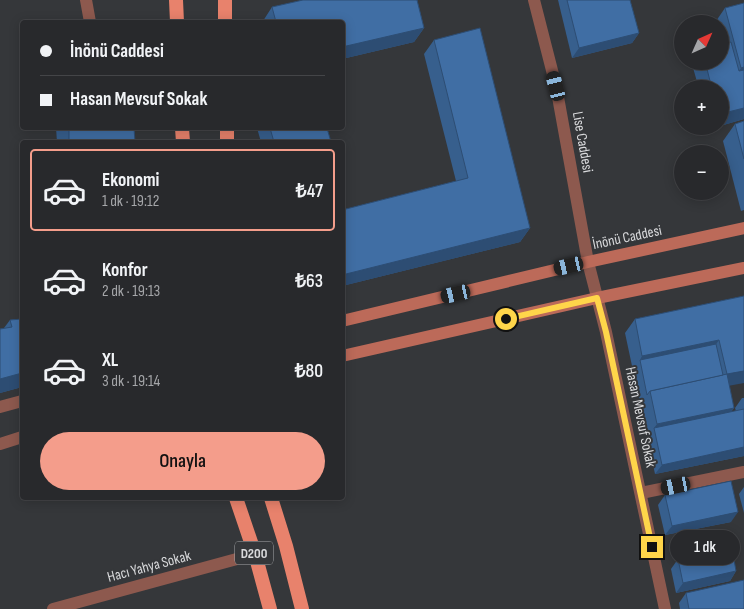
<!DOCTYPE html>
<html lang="tr">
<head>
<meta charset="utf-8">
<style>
	body { margin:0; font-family:"Sofia Sans Condensed",sans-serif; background:#343538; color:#f1f3f6; height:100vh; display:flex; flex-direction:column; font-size:19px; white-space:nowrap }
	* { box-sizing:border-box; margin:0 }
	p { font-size:16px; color:#a5a6a9 }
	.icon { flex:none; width:28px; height:28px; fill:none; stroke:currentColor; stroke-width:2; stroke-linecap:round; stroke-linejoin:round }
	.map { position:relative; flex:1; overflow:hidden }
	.sheet { position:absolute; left:20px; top:140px; width:325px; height:360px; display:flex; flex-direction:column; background:#28292c; border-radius:5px; box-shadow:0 2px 12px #0003,0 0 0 1px #444548 }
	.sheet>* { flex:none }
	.banner { position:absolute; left:20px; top:20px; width:325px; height:110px; border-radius:5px; box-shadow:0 2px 12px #0003,0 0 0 1px #444548; display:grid; align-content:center; height:110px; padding:0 20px; background:#28292c }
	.needle { width:32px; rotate:45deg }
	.tools { position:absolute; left:674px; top:15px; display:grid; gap:10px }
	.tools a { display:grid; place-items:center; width:55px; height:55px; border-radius:50%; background:#28292c; box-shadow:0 2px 12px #0003,0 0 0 1px #444548; font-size:25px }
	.end { position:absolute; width:22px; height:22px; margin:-11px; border:6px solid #ffd54a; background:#111; box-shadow:0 0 0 2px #111 }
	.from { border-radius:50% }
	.bubble { position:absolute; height:35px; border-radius:18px; background:#28292c; box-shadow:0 2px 12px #0003,0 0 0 1px #444548; font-size:16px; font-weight:600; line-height:35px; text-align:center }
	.car { position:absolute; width:15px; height:30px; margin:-15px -8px; border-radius:6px; box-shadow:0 0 4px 1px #0007; background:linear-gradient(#222 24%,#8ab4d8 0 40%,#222 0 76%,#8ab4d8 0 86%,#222 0) }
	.banner b { display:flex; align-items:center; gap:18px; height:48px; font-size:19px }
	.banner b+b { border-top:1px solid #444548 }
	.banner i { width:12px; height:12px; background:#f1f3f6 }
	ul { padding:9px 0 0; list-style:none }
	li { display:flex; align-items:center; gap:15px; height:82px; margin:0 10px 8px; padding:0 10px; border:2px solid transparent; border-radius:5px }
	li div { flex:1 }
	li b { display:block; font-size:19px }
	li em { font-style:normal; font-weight:600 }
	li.selected { border-color:#f49d8b }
	li>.icon { width:45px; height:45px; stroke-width:1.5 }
	.action { display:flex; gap:10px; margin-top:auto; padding:10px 20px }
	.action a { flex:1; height:58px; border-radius:30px; background:#f49d8b; color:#111; font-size:20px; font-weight:600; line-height:58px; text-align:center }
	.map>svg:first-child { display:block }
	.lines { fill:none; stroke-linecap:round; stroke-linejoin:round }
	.minor { stroke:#8d594e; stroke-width:12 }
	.tertiary { stroke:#8d594e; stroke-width:12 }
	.secondary { stroke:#bc6a59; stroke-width:12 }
	.trunk { stroke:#e8826c; stroke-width:14 }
	.wall { fill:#375f8d }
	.shaded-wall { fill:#2d4d73 }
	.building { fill:#406ea4; stroke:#2d4d73 }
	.route { stroke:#ffd54a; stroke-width:6 }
	.labels { text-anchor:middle; stroke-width:4; stroke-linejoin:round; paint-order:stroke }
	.shield { fill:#35373a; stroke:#a8a9ab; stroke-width:1 }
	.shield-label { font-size:14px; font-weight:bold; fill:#d9dadc }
	.street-label { font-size:15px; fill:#d9dadc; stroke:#35373a }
</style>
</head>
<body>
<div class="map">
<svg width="744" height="609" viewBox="0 0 744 609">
	<rect width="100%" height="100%" fill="#35373a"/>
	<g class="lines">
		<g class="minor">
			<path d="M 86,0 L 90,22"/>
			<path d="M 534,0 L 556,86 L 588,262 L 606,332 L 665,609"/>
			<path d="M 641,493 L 744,472"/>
			<path d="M 53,609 L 255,554"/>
		</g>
		<g class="tertiary">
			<path d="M 0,407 L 22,401"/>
			<path d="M 0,444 L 22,437"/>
		</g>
		<g class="secondary">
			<path d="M 342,321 L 588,262 L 744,228"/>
			<path d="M 342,356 L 597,298 L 744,268"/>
		</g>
		<g class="trunk">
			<path d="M 176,0 L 177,22"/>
			<path d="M 225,0 L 225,22"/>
			<path d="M 182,128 L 183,142"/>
			<path d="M 227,128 L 227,142"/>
			<path d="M 236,498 L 255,554 L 270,609"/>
			<path d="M 271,498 L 286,546 L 302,609"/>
		</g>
	</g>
	<g class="wall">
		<path d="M 303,0 L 417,0 L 424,28 L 414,42 L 342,59 L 342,22 L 263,22 L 263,21 L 272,7 Z"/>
		<path d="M 558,0 L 630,0 L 639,33 L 632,43 L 572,58 Z"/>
		<path d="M 744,3 L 744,119 L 720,126 L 720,89 L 699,89 L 692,64 L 694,61 L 720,61 L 720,24 L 714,24 L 725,8 Z"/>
		<path d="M 434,40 L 530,228 L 520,242 L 342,286 L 342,210 L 456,181 L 424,54 Z"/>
		<path d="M 744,121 L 744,210 L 741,211 L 723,141 L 735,124 Z"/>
		<path d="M 56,128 L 134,128 L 135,142 L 57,142 Z"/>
		<path d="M 257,128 L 327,128 L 331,142 L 261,142 Z"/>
		<path d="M 744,296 L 729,386 L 734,408 L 731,412 L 736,411 L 735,408 L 742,398 L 744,398 L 744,456 L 655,474 L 625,333 L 635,319 Z"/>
		<path d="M 22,319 L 22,387 L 0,393 L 0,329 L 4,328 L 10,320 Z"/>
		<path d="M 744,487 L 744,513 L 739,494 Z"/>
		<path d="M 665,495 L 731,522 L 665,535 L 658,505 Z"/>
		<path d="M 678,559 L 736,571 L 730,581 L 676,593 L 671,569 Z"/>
		<path d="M 686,593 L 744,609 L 680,609 L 679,603 Z"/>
	</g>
	<g class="shaded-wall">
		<path d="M 424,28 L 414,42 L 342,59 L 342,47 Z"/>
		<path d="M 639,33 L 632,43 L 572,58 L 579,48 Z"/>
		<path d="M 744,67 L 744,81 L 729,85 L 741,68 Z"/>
		<path d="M 744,108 L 744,119 L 720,126 L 720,114 Z"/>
		<path d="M 530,228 L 520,242 L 342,286 L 342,275 Z"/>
		<path d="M 719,340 L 710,353 L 640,360 L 642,356 Z"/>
		<path d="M 744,371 L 744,383 L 717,388 L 727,374 Z"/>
		<path d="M 22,373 L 22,387 L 0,393 L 0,379 Z"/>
		<path d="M 734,408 L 724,422 L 654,428 L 657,424 Z"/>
		<path d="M 744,447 L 744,456 L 655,474 L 662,465 Z"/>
		<path d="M 738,512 L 731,522 L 665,535 L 672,526 Z"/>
		<path d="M 736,571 L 730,581 L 676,593 L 683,583 Z"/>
	</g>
	<g class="building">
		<path d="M 303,0 L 417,0 L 424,28 L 342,47 L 342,22 L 276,22 L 272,7 Z"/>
		<path d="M 567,0 L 630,0 L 639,33 L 579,48 Z"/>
		<path d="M 744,3 L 744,67 L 741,68 L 725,8 Z"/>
		<path d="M 480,28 L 530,228 L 342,275 L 342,210 L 468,178 L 434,40 Z"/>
		<path d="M 731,42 L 739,71 L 744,70 L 744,108 L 720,114 L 720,89 L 712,89 L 705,61 L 720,61 L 720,45 Z"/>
		<path d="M 744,121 L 744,159 L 735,124 Z"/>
		<path d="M 69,128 L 134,128 L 135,142 L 69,142 Z"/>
		<path d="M 270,128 L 327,128 L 331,142 L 274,142 Z"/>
		<path d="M 744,296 L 744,371 L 727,374 L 734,408 L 657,424 L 650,391 L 727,374 L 719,340 L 642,356 L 635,319 Z"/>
		<path d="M 22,319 L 22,373 L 0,379 L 0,329 L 12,327 L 10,320 Z"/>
		<path d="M 716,344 L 723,375 L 650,391 L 647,395 L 640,360 Z"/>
		<path d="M 744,409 L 744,447 L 662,465 L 654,428 Z"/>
		<path d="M 731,481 L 738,512 L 672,526 L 665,495 Z"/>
		<path d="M 732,548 L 736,571 L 683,583 L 678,559 Z"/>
		<path d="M 744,580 L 744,609 L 689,609 L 686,593 Z"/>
	</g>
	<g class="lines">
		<path class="route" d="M 506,319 L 597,298 L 606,332 L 652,547"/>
	</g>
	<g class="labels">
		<rect class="shield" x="235" y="541.5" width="38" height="23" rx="4"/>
		<g class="shield-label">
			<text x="254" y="558">D200</text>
		</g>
		<g class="street-label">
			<text transform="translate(583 142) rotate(80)" y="5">Lise Caddesi</text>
			<text transform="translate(627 237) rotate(-12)" y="5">İnönü Caddesi</text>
			<text transform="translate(641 417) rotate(78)" y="5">Hasan Mevsuf Sokak</text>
			<text transform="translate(149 566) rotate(-15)" y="5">Hacı Yahya Sokak</text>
		</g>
	</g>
</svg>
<div class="tools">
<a><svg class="needle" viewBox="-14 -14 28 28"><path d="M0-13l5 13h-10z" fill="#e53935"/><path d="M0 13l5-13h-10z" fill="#a5a6a9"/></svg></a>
<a>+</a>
<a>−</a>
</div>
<i class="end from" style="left:506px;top:319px"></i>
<i class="end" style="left:652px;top:547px"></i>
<div class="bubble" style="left:670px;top:530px;width:70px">1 dk</div>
<i class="car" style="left:556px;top:86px;rotate:346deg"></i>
<i class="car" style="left:569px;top:266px;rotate:257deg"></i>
<i class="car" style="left:456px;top:294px;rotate:257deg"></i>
<i class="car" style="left:676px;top:486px;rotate:258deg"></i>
<div class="banner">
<b><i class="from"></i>İnönü Caddesi</b>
<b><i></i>Hasan Mevsuf Sokak</b>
</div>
<section class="sheet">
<ul>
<li class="selected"><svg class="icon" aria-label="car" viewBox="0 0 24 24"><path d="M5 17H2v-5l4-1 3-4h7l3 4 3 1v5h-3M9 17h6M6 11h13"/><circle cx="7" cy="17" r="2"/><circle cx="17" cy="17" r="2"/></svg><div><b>Ekonomi</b><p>1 dk · 19:12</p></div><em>₺47</em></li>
<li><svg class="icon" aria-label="car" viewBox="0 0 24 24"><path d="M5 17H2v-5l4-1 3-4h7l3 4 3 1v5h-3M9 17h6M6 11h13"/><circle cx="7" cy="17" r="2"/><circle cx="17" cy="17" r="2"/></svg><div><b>Konfor</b><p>2 dk · 19:13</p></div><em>₺63</em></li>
<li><svg class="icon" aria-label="car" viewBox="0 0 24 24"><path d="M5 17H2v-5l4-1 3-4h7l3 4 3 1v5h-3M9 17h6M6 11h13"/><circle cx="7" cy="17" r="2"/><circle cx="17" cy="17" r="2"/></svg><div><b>XL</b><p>3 dk · 19:14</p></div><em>₺80</em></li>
</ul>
<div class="action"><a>Onayla</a></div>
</section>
</div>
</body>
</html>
